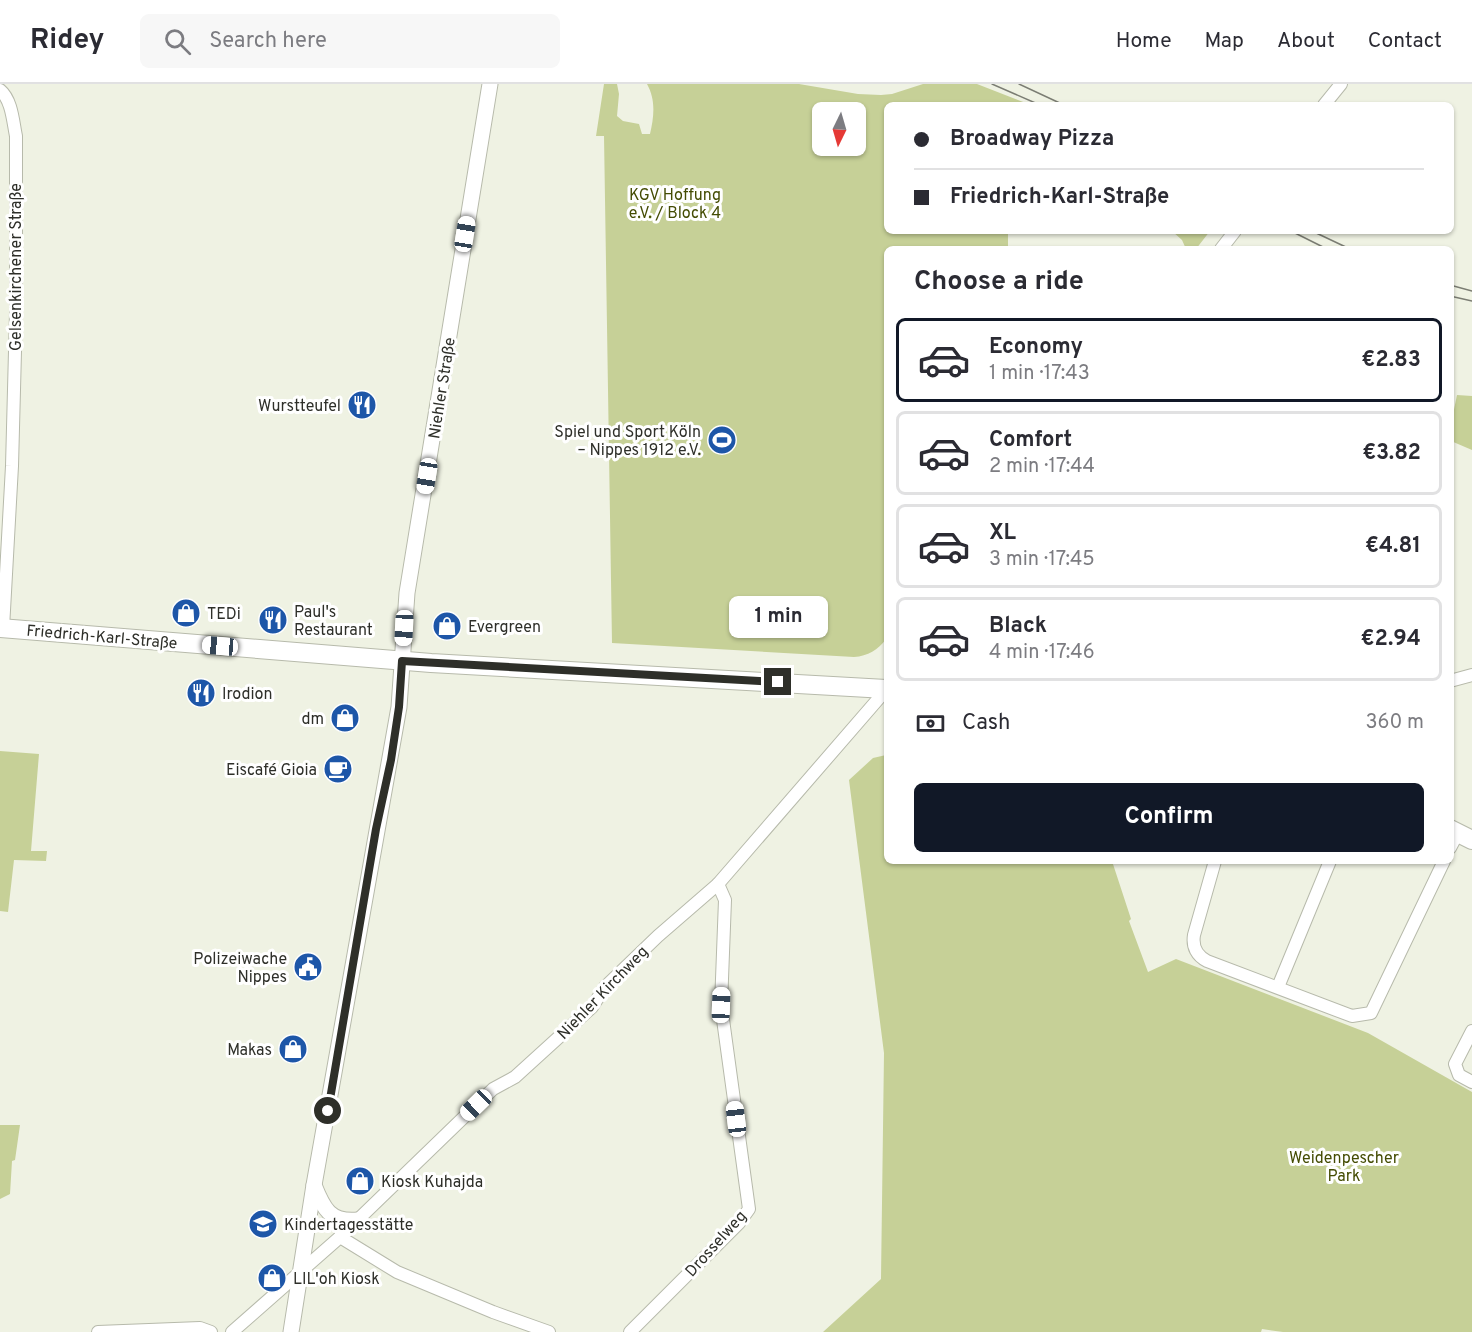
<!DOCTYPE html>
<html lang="en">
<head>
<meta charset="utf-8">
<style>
	body { margin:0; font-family:Overpass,sans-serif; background:#f7f7f7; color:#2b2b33; height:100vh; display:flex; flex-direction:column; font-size:22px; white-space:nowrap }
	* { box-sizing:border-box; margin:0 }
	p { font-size:20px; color:#7c7c81 }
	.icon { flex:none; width:33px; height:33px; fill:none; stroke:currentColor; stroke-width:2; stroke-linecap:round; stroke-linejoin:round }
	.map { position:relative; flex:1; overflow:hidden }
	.drawer { position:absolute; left:884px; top:162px; width:570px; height:618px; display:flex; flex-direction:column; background:#fff; border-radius:9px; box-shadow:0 2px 4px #0004 }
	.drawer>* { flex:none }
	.banner { position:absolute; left:884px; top:18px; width:570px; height:132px; border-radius:9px; box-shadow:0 2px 4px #0004; display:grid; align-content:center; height:132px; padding:0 30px; background:#fff }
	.needle { width:39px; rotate:185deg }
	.fabs { position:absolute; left:812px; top:18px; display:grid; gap:12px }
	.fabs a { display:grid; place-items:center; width:54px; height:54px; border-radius:9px; background:#fff; box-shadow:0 2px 4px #0004; font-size:30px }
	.end { position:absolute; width:27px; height:27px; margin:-14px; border:8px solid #2e2f29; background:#fff; box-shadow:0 0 0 3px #fff }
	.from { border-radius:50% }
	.bubble { position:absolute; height:42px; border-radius:9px; background:#fff; box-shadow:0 2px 4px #0004; font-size:20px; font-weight:700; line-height:42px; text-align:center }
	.car { position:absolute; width:18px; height:36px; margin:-18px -9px; border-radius:8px; box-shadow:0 0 4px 2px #0007; background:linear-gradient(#fff 24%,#345 0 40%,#fff 0 76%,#345 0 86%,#fff 0) }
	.banner b { display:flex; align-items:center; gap:21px; height:57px; font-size:22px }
	.banner b+b { border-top:2px solid #e1e1e2 }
	.banner i { width:15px; height:15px; background:#2b2b33 }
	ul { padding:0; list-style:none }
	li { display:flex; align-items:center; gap:18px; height:84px; margin:0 12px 9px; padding:0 18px; border:3px solid #e1e1e2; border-radius:9px }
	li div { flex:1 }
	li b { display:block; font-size:22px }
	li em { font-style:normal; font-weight:700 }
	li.on { border-color:#111827 }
	li>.icon { width:54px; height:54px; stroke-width:1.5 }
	h2 { padding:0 30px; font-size:27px; line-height:72px }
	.pay { display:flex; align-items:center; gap:15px; height:66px; padding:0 30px; font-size:22px }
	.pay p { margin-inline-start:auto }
	.action { display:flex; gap:12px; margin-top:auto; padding:12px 30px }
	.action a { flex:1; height:69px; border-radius:9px; background:#111827; color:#fff; font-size:24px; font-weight:700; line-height:69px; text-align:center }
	header { display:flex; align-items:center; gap:36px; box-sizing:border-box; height:84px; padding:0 30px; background:#fff; border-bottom:2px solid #e1e1e2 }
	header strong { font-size:28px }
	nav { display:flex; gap:33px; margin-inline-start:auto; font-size:21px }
	.search { width:420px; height:54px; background:#f7f7f7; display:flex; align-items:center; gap:15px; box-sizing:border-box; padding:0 21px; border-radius:9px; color:#7c7c81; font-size:22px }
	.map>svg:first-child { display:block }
	.green { fill:#c6d097; fill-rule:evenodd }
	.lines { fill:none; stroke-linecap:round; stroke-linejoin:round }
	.minor-casing { stroke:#b7baab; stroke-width:14 }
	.tertiary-casing { stroke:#b7baab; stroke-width:17 }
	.secondary-casing { stroke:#b7baab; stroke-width:20 }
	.minor { stroke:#fff; stroke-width:12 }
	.tertiary { stroke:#fff; stroke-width:15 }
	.secondary { stroke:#fff; stroke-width:18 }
	.tram { stroke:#7b7d73; stroke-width:1.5 }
	.route { stroke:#2e2f29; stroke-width:8 }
	.labels { text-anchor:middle; stroke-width:6; stroke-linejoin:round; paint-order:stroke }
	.park-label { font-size:16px; fill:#444c03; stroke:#fff }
	.street-label { font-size:16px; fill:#2e2f29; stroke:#fff }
	.poi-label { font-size:16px; fill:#2e2f29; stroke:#fff; text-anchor:start }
</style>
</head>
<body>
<header>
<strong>Ridey</strong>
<div class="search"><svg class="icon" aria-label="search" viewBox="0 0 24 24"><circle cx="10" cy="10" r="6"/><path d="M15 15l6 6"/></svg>Search here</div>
<nav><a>Home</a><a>Map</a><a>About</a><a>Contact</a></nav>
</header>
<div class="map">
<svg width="1472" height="1248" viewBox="0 0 1472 1248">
	<rect width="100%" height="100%" fill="#eff2e3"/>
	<g class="green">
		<path d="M 604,0 L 617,0 L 619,10 L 617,32 L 623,37 L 639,40 L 642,50 L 650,50 C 654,33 656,16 647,0 L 799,0 L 858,10 L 881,11 L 892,10 L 923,0 L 977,0 L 1031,21 L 886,21 L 886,147 L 1008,147 L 1008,165 L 886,165 L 886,555 C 878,566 868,572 854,573 L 612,559 L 604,52 L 596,52 ZM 822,28 L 855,28 L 855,62 L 822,62 Z"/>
		<path d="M 1172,147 L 1210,147 L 1196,165 L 1186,165 L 1182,156 Z"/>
		<path d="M 1457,311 L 1472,312 L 1472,366 L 1451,357 L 1451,340 Z"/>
		<path d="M 0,667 L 39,670 L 31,767 L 47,767 L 46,777 L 14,776 L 8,828 L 0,827 Z"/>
		<path d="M 886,671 L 886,777 L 1112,777 L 1131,835 L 1129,837 L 1148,888 L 1176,875 L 1368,949 L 1472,1008 L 1472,1248 L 1283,1248 L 1262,1245 L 1261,1248 L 823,1248 L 881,1195 L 884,969 L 849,696 L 873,674 Z"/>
		<path d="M 0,1041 L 20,1041 L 15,1076 L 12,1077 L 10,1110 L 0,1115 Z"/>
	</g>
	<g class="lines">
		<g class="minor-casing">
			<g id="minor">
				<path d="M 0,6 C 12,16 13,38 16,52 L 16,229 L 12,382 L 3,544"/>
				<path d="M 1324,21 L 1341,0"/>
				<path d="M 1221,165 L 1235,147"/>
				<path d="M 1450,597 L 1472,591"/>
				<path d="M 1450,764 L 1458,749"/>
				<path d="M 1215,777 L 1194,851 C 1192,863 1197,872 1207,877 L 1352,932 L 1371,929 L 1444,777"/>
				<path d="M 1278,903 L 1330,777"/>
				<path d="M 1472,947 L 1455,980 L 1459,991 L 1472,998"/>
				<path d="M 340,1153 L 397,1188 L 493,1228 L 549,1248"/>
				<path d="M 98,1248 L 200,1244 L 211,1248"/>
				<path d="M 232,1248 L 340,1153 L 493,1005 L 515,993 L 592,923 L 605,903 L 658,852 L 718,800 L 886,606"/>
				<path d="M 630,1248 L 739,1139 L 749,1125 L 721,921 L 725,816 L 718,800"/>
			</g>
		</g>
		<g class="tertiary-casing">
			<g id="tertiary">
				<path d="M 314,1101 C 323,1124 330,1139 358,1136"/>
				<path d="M 291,1248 L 314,1101 L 399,623 L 407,509 L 490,0"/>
			</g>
		</g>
		<g class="secondary-casing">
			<g id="secondary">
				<path d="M 0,544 L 431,579 L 886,605"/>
				<path d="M 1450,745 L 1472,756"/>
			</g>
		</g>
		<use href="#minor" class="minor"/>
		<use href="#tertiary" class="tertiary"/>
		<use href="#secondary" class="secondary"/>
		<g class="tram">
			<path d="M 992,0 L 1040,21"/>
			<path d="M 1019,0 L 1064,21"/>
			<path d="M 1291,147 L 1327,165"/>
			<path d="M 1312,147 L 1350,165"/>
			<path d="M 1450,201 L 1472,207"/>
			<path d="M 1450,212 L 1472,217"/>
		</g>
	</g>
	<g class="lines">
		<path class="route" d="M 328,1027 L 376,745 L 391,676 L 399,623 L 402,577 L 778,598"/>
	</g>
	<defs>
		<g id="restaurant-disc" transform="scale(1.5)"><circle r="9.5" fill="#1d56a8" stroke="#fff"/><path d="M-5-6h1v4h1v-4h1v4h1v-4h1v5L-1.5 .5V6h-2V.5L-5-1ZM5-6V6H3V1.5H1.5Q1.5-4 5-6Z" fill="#fff"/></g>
		<g id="stadium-disc" transform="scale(1.5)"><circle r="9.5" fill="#1d56a8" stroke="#fff"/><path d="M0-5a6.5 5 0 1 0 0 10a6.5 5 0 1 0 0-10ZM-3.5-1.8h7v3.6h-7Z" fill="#fff"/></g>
		<g id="shop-disc" transform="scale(1.5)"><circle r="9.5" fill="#1d56a8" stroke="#fff"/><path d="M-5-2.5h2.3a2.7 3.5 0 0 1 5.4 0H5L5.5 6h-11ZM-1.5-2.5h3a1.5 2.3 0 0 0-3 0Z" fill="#fff"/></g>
		<g id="cafe-disc" transform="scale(1.5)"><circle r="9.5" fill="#1d56a8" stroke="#fff"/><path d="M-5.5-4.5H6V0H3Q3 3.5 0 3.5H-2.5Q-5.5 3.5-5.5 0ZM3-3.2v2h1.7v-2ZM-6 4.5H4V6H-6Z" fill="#fff"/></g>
		<g id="civic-disc" transform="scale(1.5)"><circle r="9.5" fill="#1d56a8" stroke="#fff"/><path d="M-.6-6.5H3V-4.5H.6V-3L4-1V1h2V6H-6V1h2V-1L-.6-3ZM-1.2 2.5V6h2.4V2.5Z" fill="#fff"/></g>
		<g id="school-disc" transform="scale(1.5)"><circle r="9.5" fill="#1d56a8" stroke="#fff"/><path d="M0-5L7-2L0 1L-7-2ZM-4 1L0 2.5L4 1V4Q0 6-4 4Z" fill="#fff"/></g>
	</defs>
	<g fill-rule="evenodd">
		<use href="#restaurant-disc" x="362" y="321"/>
		<use href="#stadium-disc" x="722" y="356"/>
		<use href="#shop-disc" x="186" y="529"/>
		<use href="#restaurant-disc" x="273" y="536"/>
		<use href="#shop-disc" x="447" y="542"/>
		<use href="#restaurant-disc" x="201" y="609"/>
		<use href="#shop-disc" x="345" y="634"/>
		<use href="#cafe-disc" x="338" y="685"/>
		<use href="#civic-disc" x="308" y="883"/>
		<use href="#shop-disc" x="293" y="965"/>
		<use href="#shop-disc" x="360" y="1097"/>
		<use href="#school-disc" x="263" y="1140"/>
		<use href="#shop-disc" x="272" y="1194"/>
	</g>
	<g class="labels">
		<g class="park-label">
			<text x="675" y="116">KGV Hoffung<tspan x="675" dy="18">e.V. / Block 4</tspan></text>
			<text x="1344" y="1079">Weidenpescher<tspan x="1344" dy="18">Park</tspan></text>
		</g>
		<g class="street-label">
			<text transform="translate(15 183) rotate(-90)" y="6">Gelsenkirchener Straße</text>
			<text transform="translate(441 304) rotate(-81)" y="6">Niehler Straße</text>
			<text transform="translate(102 552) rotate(5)" y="6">Friedrich-Karl-Straße</text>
			<text transform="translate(602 908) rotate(-46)" y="6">Niehler Kirchweg</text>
			<text transform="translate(715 1159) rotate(-48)" y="6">Drosselweg</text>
		</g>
		<g class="poi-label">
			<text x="341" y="327" text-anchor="end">Wurstteufel</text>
			<text x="701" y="353" text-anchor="end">Spiel und Sport Köln<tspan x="701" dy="18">– Nippes 1912 e.V.</tspan></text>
			<text x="294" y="533">Paul's<tspan x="294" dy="18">Restaurant</tspan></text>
			<text x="207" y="535">TEDi</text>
			<text x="468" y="548">Evergreen</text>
			<text x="222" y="615">Irodion</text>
			<text x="324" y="640" text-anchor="end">dm</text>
			<text x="317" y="691" text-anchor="end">Eiscafé Gioia</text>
			<text x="287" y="880" text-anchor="end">Polizeiwache<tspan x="287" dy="18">Nippes</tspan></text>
			<text x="272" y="971" text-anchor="end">Makas</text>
			<text x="381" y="1103">Kiosk Kuhajda</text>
			<text x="284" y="1146">Kindertagesstätte</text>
			<text x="293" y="1200">LIL'oh Kiosk</text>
		</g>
	</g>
</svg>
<div class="fabs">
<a><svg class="needle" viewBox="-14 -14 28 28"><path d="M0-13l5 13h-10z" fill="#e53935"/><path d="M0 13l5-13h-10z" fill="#7c7c81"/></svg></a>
</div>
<i class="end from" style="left:328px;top:1027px"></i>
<i class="end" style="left:778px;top:598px"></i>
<div class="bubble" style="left:729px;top:512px;width:99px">1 min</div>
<i class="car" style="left:465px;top:150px;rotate:9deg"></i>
<i class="car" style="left:427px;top:392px;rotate:189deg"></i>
<i class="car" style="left:404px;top:544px;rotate:183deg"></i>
<i class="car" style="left:220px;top:562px;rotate:275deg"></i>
<i class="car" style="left:721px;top:921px;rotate:2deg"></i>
<i class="car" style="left:476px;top:1021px;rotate:226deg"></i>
<i class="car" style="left:736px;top:1035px;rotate:353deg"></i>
<div class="banner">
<b><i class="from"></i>Broadway Pizza</b>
<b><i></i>Friedrich-Karl-Straße</b>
</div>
<section class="drawer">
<h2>Choose a ride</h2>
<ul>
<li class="on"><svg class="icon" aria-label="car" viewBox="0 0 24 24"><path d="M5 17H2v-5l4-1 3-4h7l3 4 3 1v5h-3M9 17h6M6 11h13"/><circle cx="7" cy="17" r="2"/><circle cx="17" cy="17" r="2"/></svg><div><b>Economy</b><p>1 min · 17:43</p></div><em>€2.83</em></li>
<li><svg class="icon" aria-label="car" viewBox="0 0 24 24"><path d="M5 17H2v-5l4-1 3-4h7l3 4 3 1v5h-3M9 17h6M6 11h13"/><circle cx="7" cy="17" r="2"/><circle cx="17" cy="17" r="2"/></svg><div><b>Comfort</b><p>2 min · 17:44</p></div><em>€3.82</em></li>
<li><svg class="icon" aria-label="car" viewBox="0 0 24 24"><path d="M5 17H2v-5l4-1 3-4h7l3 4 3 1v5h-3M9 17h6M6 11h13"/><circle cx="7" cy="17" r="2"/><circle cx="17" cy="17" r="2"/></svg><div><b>XL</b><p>3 min · 17:45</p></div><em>€4.81</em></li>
<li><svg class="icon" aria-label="car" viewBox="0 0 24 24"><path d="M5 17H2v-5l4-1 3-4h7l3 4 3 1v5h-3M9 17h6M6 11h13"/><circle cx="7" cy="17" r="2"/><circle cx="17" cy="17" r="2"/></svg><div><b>Black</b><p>4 min · 17:46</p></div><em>€2.94</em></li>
</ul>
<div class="pay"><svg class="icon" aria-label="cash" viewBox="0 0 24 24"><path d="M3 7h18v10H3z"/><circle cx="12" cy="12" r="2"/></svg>Cash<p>360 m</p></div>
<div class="action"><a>Confirm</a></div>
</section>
</div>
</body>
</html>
